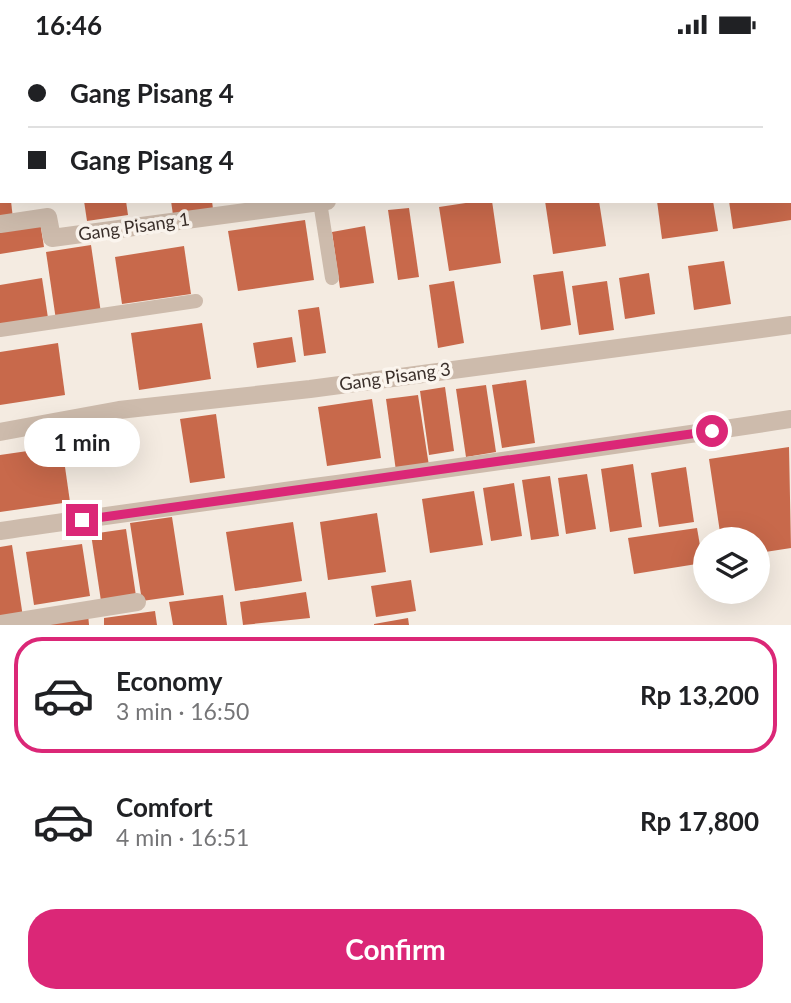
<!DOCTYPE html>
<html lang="en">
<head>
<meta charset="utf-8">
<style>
	body { margin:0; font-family:Lato,sans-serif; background:#f6f6f6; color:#202124; height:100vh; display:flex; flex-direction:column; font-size:26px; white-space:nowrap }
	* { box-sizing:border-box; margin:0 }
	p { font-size:23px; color:#757577 }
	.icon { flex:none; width:38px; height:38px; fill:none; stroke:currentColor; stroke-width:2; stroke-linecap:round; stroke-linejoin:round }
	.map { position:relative; height:576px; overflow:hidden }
	.drawer { display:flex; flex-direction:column; background:#fff; flex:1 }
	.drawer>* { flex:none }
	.guide { position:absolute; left:0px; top:0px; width:791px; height:154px; box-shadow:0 7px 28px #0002; display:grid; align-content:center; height:154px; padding:0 28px; background:#fff }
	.buttons { position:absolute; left:693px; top:478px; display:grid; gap:14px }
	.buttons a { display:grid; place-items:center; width:77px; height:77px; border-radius:50%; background:#fff; box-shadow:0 7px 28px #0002; font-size:35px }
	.end { position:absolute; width:32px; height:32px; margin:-16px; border:9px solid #db2777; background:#fff; box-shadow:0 0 0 4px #fff }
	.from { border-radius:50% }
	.bubble { position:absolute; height:49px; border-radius:24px; background:#fff; box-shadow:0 7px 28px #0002; font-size:23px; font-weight:700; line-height:49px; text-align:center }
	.guide b { display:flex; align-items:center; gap:24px; height:66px; font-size:26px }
	.guide b+b { border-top:2px solid #e0e0e0 }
	.guide i { width:18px; height:18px; background:#202124 }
	ul { padding:12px 0 0; list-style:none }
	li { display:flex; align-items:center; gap:21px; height:116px; margin:0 14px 10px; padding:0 14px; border:4px solid transparent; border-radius:28px }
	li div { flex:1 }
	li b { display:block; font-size:26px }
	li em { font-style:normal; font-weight:700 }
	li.current { border-color:#db2777 }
	li>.icon { width:63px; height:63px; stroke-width:1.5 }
	.cta { display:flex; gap:14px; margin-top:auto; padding:14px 28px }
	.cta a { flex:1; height:80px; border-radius:28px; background:#db2777; color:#fff; font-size:28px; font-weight:700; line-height:80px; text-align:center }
	.status { display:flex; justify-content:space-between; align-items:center; height:49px; padding:0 35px; background:#fff; direction:ltr }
	.status svg { height:19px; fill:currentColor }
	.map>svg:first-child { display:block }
	.building { fill:#c8694b }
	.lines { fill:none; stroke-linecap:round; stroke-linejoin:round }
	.lane { stroke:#cdbbac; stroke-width:14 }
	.street { stroke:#cdbbac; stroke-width:18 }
	.route { stroke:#db2777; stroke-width:9 }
	.labels { text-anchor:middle; stroke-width:7; stroke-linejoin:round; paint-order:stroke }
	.street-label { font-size:18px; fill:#3b302b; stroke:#fbf5ee }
</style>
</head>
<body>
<div class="status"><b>16:46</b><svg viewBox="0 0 49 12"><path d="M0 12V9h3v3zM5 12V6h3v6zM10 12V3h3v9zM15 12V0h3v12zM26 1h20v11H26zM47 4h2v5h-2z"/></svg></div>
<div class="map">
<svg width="791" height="576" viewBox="0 0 791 576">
	<rect width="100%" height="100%" fill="#f4ebe1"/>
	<g class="building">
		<path d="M 0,152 L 11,152 L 13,170 L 0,172 Z"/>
		<path d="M 84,152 L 126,152 L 128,166 L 87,172 Z"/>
		<path d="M 171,152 L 212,152 L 213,160 L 173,166 Z"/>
		<path d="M 479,152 L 492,152 L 501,214 L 449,222 L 439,158 Z"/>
		<path d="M 545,152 L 599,152 L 606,197 L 553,205 Z"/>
		<path d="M 657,152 L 713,152 L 718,182 L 662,190 Z"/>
		<path d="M 729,152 L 791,152 L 791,171 L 733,180 Z"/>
		<path d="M 409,159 L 419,228 L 398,231 L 388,161 Z"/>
		<path d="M 305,171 L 314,231 L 238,242 L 228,182 Z"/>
		<path d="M 40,173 L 44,198 L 0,205 L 0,179 Z"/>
		<path d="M 365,177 L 374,234 L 340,239 L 332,183 Z"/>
		<path d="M 91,196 L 101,264 L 56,271 L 46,203 Z"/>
		<path d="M 184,197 L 191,245 L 122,255 L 115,208 Z"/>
		<path d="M 724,212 L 731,255 L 694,261 L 688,217 Z"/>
		<path d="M 563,222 L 571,276 L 541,281 L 533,226 Z"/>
		<path d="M 649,224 L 655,265 L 625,270 L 619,229 Z"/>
		<path d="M 42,229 L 48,269 L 0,276 L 0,236 Z"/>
		<path d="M 454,232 L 464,294 L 438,299 L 429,236 Z"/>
		<path d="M 607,232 L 614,281 L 579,286 L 572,237 Z"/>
		<path d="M 319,258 L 326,304 L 304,307 L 298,261 Z"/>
		<path d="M 202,274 L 211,330 L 139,341 L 131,284 Z"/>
		<path d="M 292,288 L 296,313 L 257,319 L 253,294 Z"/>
		<path d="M 58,294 L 65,346 L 0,356 L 0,303 Z"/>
		<path d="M 526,331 L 535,394 L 502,399 L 492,336 Z"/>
		<path d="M 486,336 L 496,403 L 466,408 L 456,340 Z"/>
		<path d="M 445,338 L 454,402 L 429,406 L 420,342 Z"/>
		<path d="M 418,346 L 429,417 L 396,422 L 386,350 Z"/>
		<path d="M 372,350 L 381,409 L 327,417 L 318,358 Z"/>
		<path d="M 216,365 L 225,429 L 190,434 L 180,370 Z"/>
		<path d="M 62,397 L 70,453 L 0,463 L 0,406 Z"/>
		<path d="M 789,398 L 791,499 L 758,504 L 758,490 L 721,490 L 709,410 Z"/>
		<path d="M 633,415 L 642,478 L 610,483 L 601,420 Z"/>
		<path d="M 686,418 L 694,473 L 659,478 L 651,424 Z"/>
		<path d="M 587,425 L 596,480 L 566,485 L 558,429 Z"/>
		<path d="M 550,427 L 559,487 L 531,491 L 522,431 Z"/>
		<path d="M 514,434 L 522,487 L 491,492 L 483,439 Z"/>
		<path d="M 474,442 L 483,496 L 430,504 L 422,450 Z"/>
		<path d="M 377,464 L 386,523 L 328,531 L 320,473 Z"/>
		<path d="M 172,468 L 184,546 L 142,552 L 130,474 Z"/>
		<path d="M 293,473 L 302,532 L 235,542 L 226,483 Z"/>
		<path d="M 697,479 L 703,514 L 634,525 L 628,489 Z"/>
		<path d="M 126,480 L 136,547 L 101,552 L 91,485 Z"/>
		<path d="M 82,495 L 90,547 L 34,556 L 26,503 Z"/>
		<path d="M 12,496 L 23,568 L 0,571 L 0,498 Z"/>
		<path d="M 411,531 L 416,562 L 376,568 L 371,537 Z"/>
		<path d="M 306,543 L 310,569 L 243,576 L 240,553 Z"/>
		<path d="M 223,546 L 227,576 L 173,576 L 169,553 Z"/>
		<path d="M 155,562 L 157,576 L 104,576 L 104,569 Z"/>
		<path d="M 88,565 L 89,576 L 24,576 Z"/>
		<path d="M 408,569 L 409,576 L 374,576 L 374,575 Z"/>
	</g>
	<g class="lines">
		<g class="lane">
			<path d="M 320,153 L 332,229"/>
			<path d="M 0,281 L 196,252"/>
		</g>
		<g class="street">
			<path d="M 296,0 L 307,0"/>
			<path d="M 789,76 L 791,75"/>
			<path d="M 0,175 L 48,168 L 52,189 L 327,152"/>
			<path d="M 0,383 L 119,361 L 310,340 L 791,276"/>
			<path d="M 0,482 C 264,444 528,410 791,370"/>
			<path d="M 0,575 L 137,553"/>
		</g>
	</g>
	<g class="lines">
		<path class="route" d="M 82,471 C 292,441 502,413 712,382"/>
	</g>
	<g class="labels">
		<g class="street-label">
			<text transform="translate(134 178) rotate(-8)" y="6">Gang Pisang 1</text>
			<text transform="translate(395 328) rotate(-8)" y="6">Gang Pisang 3</text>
		</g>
	</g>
</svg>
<div class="buttons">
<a><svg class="icon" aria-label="layers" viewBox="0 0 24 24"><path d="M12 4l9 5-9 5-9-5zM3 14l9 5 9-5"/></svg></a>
</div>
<i class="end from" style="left:712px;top:382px"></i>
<i class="end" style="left:82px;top:471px"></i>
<div class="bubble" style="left:24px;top:369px;width:116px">1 min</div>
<div class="guide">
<b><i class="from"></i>Gang Pisang 4</b>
<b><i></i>Gang Pisang 4</b>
</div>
</div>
<section class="drawer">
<ul>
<li class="current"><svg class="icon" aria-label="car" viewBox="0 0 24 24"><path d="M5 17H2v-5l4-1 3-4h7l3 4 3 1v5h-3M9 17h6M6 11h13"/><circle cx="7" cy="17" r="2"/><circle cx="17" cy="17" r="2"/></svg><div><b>Economy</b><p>3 min · 16:50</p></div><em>Rp 13,200</em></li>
<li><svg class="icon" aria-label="car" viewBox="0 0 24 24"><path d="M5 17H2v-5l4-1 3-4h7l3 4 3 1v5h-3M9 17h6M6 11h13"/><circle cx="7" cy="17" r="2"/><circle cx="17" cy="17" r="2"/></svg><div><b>Comfort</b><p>4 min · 16:51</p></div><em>Rp 17,800</em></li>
</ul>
<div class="cta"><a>Confirm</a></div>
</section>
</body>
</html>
